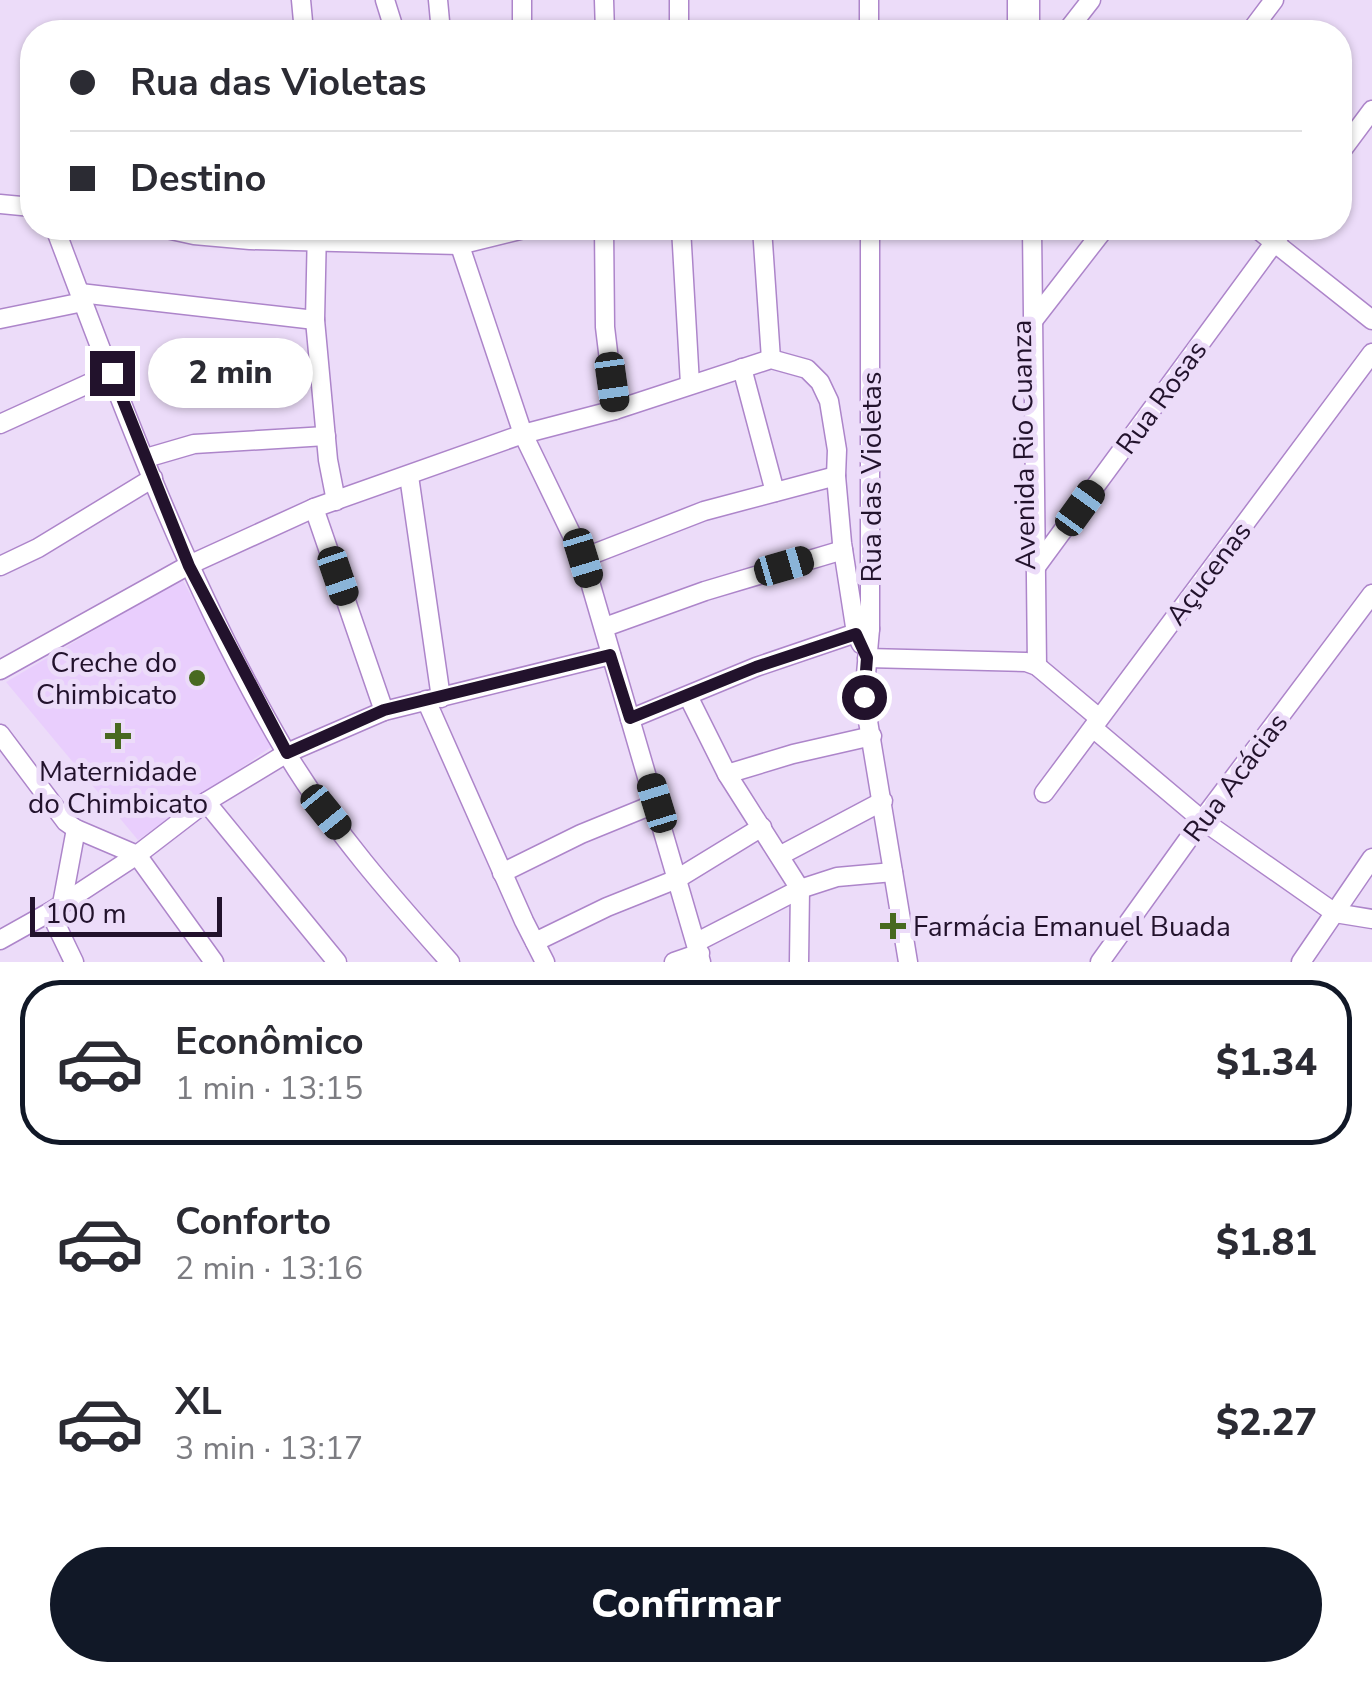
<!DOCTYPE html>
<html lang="pt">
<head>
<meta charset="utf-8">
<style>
	body { margin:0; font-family:"Nunito Sans",sans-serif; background:#f2f2f3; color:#2b2b33; height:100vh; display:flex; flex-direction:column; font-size:38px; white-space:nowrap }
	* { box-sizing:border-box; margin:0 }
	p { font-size:32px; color:#7c7c81 }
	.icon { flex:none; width:55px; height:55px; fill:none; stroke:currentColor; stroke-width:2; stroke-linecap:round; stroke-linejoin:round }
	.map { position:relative; height:962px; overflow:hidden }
	.sheet { display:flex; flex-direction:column; background:#fff; flex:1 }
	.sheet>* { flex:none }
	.banner { position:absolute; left:20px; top:20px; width:1332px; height:220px; border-radius:40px; box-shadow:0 2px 8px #0004; display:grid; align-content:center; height:220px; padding:0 50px; background:#fff }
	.scale { position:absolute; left:30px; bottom:25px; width:192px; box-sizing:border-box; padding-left:10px; border:5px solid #22122c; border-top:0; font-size:28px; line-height:35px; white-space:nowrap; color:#22122c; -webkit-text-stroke:8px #ecdcf9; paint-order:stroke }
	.end { position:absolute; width:45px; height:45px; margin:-22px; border:12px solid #22122c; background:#fff; box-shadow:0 0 0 5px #fff }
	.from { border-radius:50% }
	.bubble { position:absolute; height:70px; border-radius:35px; background:#fff; box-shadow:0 2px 8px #0004; font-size:32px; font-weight:800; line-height:70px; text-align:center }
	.car { position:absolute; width:30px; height:60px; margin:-30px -15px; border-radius:12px; box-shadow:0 0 8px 2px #0007; background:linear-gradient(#222 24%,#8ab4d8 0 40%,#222 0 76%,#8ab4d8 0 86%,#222 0) }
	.banner b { display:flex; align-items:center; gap:35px; height:95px; font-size:38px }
	.banner b+b { border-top:2px solid #e1e1e2 }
	.banner i { width:25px; height:25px; background:#2b2b33 }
	ul { padding:18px 0 0; list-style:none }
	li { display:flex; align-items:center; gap:30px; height:165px; margin:0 20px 15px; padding:0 30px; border:5px solid transparent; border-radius:40px }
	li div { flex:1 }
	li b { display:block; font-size:38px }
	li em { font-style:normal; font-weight:800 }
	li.current { border-color:#111827 }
	li>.icon { width:90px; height:90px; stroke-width:1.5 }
	.button { display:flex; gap:20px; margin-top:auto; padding:20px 50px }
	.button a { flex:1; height:115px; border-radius:60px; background:#111827; color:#fff; font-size:40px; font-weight:800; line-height:115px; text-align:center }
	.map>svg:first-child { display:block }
	.built { fill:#e9cefd }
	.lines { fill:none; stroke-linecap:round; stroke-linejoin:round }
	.minor-casing { stroke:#ad85ca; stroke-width:21 }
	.minor { stroke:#fff; stroke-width:18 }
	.route { stroke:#22122c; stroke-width:12 }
	.poi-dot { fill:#486920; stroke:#ecdcf9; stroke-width:4 }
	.labels { text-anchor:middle; stroke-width:10; stroke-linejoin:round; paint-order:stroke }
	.street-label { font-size:28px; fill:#22122c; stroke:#ecdcf9 }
	.poi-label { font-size:28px; fill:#22122c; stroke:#ecdcf9; text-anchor:end }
</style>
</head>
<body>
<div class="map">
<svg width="1372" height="962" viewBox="0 0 1372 962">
	<rect width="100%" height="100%" fill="#ecdcf9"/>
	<path class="built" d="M 182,579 L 274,745 L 138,840 L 6,682 Z"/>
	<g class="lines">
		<g class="minor-casing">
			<g id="minor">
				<path d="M 301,0 L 304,32"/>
				<path d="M 385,0 L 395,32"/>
				<path d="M 438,0 L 441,32"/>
				<path d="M 522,0 L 522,32"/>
				<path d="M 604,0 L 605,32"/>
				<path d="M 679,0 L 679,32"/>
				<path d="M 1017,0 L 1017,32"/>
				<path d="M 869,32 L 869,0"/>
				<path d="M 1030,32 L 1030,0"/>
				<path d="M 1066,32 L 1091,0"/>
				<path d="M 1250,32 L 1274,0"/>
				<path d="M 1340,153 L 1372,110"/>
				<path d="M 0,204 L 32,207"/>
				<path d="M 55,228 C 122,406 189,589 287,754 C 332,829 392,897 450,962"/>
				<path d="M 162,228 L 194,235 L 250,240 L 459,245 L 528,228"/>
				<path d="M 317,228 L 315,320 L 328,460 L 336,501"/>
				<path d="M 454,228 L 523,434 L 583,558 L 701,962"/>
				<path d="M 604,228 L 605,327 L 615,410"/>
				<path d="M 681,228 L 690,384"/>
				<path d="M 762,228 L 771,359"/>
				<path d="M 870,228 L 870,629 L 864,697 L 908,962"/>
				<path d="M 1256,228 L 1372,320"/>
				<path d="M 80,293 L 315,320"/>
				<path d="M 0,319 L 83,302"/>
				<path d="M 1029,326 L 1105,228"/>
				<path d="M 742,368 L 775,492"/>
				<path d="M 0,424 L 112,373"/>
				<path d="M 146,458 L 194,444 L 326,436"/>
				<path d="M 409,476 L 441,698"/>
				<path d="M 314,508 L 384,711"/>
				<path d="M 583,558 L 704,511 L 836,476"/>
				<path d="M 0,566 L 38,548 L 153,478"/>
				<path d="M 1036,567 L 1285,228"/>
				<path d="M 605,627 L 705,591 L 843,550"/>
				<path d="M 867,658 L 1026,662 L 1037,666 L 1032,228"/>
				<path d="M 1037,666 L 1099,718"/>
				<path d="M 0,670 L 189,565 L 314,508 L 523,434 L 615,410 L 771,359 L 807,369 L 820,382 L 829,401 L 837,450 L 836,476 L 842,543 L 856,633 L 870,629"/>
				<path d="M 688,696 L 727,774 L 800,889 L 799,962"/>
				<path d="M 426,700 L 524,921 L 545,962"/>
				<path d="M 630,719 L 756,667 L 856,633 L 861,644"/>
				<path d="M 1093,728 L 1202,820 L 1335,913 L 1372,919"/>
				<path d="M 0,734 L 66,822 L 76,829 L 137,855 L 214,962"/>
				<path d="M 727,774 L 793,754 L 872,736"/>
				<path d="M 1044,793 L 1372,353"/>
				<path d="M 206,802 L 337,962"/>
				<path d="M 781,855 L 883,801"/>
				<path d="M 502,873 L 581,834 L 657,803"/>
				<path d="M 62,904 L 76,829"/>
				<path d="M 50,912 L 74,962"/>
				<path d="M 0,940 L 50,912 L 137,855 L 206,802 L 287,753 L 384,711 L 611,655"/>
				<path d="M 535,942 L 607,907 L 677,879 L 762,827"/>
				<path d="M 697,942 L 800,889 L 837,877 L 893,872"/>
				<path d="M 674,962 L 700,953"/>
				<path d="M 1100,962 L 1202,820 L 1372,594"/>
				<path d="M 1301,962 L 1372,858"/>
			</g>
		</g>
		<use href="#minor" class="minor"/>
	</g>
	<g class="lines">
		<path class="route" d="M 112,373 L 189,566 L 287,753 L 384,710 L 610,655 L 630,718 L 756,667 L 856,634 L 867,658 L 864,697"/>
	</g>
	<g class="poi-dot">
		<circle cx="197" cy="678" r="10"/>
		<path d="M113 721h10v10h10v10h-10v10h-10v-10h-10v-10h10z"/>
		<path d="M888 911h10v10h10v10h-10v10h-10v-10h-10v-10h10z"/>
	</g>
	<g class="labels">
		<g class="street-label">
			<text transform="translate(1161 397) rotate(-54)" y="10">Rua Rosas</text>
			<text transform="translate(1023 445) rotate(-91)" y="10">Avenida Rio Cuanza</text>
			<text transform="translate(871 477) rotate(-90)" y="10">Rua das Violetas</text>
			<text transform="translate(1208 573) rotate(-53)" y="10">Açucenas</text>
			<text transform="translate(1235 777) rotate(-53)" y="10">Rua Acácias</text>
		</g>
		<g class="poi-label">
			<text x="177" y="672">Creche do<tspan x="177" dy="32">Chimbicato</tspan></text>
			<text x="118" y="781" text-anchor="middle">Maternidade<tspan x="118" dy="32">do Chimbicato</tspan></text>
			<text x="913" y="936" text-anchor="start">Farmácia Emanuel Buada</text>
		</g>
	</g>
</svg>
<div class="scale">100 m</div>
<i class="end from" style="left:864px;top:697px"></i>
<i class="end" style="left:112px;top:373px"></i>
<div class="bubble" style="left:148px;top:338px;width:165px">2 min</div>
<i class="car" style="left:612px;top:382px;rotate:172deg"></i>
<i class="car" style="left:1080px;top:508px;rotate:36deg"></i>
<i class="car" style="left:583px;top:558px;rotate:163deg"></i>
<i class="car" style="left:784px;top:566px;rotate:74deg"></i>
<i class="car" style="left:338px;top:576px;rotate:161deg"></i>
<i class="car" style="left:657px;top:803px;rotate:343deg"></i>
<i class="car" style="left:326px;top:812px;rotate:141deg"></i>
<div class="banner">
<b><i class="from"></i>Rua das Violetas</b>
<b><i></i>Destino</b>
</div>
</div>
<section class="sheet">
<ul>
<li class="current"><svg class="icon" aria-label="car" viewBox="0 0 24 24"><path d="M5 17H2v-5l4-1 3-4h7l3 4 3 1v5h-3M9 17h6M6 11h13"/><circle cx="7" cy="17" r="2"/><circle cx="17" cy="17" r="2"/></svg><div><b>Econômico</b><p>1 min · 13:15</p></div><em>$1.34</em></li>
<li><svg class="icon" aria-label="car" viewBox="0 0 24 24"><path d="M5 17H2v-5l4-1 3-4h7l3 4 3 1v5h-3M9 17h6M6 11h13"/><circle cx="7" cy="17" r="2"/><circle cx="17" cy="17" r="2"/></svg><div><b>Conforto</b><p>2 min · 13:16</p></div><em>$1.81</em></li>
<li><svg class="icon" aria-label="car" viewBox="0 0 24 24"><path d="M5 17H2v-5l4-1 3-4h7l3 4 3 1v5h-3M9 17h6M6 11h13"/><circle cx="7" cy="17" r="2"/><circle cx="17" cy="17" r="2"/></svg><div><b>XL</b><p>3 min · 13:17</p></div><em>$2.27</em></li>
</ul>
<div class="button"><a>Confirmar</a></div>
</section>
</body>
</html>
